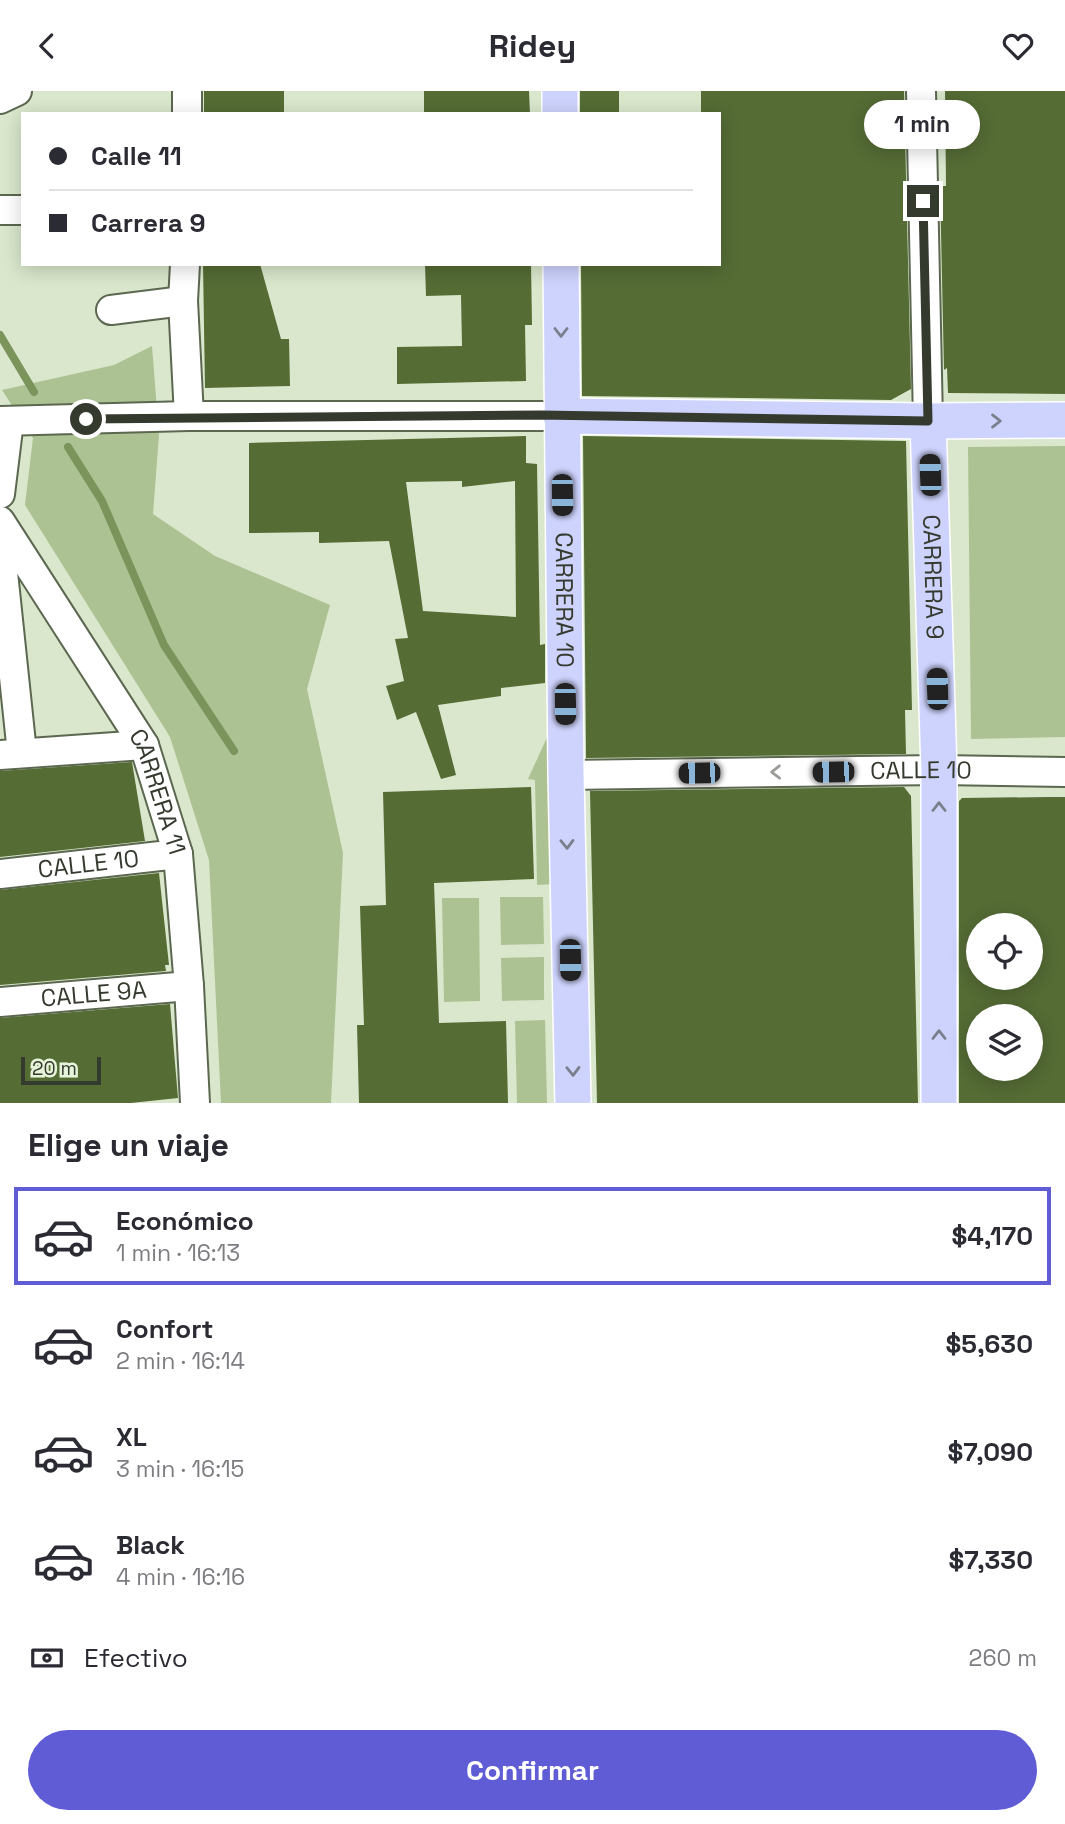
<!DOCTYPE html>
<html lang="es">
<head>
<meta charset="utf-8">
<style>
	body { margin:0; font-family:"Space Grotesk",sans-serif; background:#f7f7f7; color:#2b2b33; height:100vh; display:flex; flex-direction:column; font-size:26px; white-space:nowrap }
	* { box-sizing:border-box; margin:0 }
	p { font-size:23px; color:#7c7c81 }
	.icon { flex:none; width:38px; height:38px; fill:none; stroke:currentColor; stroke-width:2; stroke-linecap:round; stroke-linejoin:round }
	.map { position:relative; height:1012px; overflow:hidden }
	.panel { display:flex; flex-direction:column; background:#fff; flex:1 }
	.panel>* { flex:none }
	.guide { position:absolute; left:21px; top:21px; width:700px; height:154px; border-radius:0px; box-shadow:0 4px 18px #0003; display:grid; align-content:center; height:154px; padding:0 28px; background:#fff }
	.controls { position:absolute; left:966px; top:822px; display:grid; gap:14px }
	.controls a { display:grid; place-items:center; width:77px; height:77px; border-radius:50%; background:#fff; box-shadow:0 4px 18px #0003; font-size:35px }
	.scale { position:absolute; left:21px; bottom:18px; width:80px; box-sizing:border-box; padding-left:7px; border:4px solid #353a2f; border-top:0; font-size:19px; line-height:24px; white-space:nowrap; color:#353a2f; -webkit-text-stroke:5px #e7f4d9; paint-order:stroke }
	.end { position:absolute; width:32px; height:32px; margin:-16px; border:9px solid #353a2f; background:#fff; box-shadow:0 0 0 4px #fff }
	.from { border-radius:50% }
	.bubble { position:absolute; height:49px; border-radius:24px; background:#fff; box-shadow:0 4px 18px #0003; font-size:23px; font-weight:800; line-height:49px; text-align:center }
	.car { position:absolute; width:21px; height:42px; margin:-21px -10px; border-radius:9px; box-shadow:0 0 5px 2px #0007; background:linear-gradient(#222 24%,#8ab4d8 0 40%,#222 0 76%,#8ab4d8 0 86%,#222 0) }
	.guide b { display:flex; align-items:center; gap:24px; height:66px; font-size:26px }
	.guide b+b { border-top:2px solid #e1e1e2 }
	.guide i { width:18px; height:18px; background:#2b2b33 }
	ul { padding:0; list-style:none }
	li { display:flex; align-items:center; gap:21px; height:98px; margin:0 14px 10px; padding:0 14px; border:4px solid transparent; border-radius:0px }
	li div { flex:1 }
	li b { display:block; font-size:26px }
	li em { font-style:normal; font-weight:800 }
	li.selected { border-color:#5f5cd5 }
	li>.icon { width:63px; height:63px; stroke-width:1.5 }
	h2 { padding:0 28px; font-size:32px; line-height:84px }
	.pay { display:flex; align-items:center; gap:18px; height:77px; padding:0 28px; font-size:26px }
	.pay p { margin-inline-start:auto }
	.primary-button { display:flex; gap:14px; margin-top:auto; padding:14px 28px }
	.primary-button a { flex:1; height:80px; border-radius:42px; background:#5f5cd5; color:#fff; font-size:28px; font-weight:800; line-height:80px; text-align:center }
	header { display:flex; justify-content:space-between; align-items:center; height:91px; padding:0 28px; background:#fff; font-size:32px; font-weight:800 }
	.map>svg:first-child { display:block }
	.green { fill:#acc293 }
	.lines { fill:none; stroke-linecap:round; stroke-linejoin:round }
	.stream { stroke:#7b945c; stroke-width:8 }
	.building { fill:#556c35; fill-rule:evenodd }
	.minor-casing { stroke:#5c6750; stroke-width:32 }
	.major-casing { stroke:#fff; stroke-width:38 }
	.minor { stroke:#fff; stroke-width:28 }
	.major { stroke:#ced3fd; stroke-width:35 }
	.oneway { stroke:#7a7f8c }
	.oneway2 { stroke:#9a9c97 }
	.route { stroke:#353a2f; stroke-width:9 }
	.labels { text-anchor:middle; stroke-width:7; stroke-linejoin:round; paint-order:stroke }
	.street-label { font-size:24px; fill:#353a2f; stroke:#e7f4d9 }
</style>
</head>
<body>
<header><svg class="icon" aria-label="back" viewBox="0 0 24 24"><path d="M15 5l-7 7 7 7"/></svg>Ridey<svg class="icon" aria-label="heart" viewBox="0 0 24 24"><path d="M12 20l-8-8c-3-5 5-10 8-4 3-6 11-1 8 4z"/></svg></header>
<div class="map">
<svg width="1065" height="1012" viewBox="0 0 1065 1012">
	<rect width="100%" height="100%" fill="#dae7cc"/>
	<g class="green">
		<path d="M 152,255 L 159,344 L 153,423 L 215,465 L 330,514 L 307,598 L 343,762 L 331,1012 L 221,1012 L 209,769 L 170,646 L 25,414 L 33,347 L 2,299 L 114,274 Z"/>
		<path d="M 1065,355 L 1065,646 L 971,648 L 968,356 Z"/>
		<path d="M 549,642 L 554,793 L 537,794 L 535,689 L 528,688 Z"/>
		<path d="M 500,806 L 543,806 L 544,853 L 501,854 Z"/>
		<path d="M 442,807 L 479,807 L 480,910 L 444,911 Z"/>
		<path d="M 544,866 L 544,909 L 502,910 L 501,867 Z"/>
		<path d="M 545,929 L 547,1012 L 517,1012 L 515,930 Z"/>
	</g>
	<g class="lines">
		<g class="stream">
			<path d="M 0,244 L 34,301"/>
			<path d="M 68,356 L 102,410 L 164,554 L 234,660"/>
		</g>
	</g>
	<g class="building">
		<rect x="204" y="0" width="80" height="23"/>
		<path d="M 424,0 L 529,0 L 530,23 L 424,23 Z"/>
		<rect x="580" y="0" width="39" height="23"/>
		<path d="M 701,0 L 904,0 L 911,298 L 891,309 L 582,305 L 581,173 L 719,173 L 719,23 L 701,23 Z"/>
		<path d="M 945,0 L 1065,0 L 1065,303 L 948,302 L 947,277 L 944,279 L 940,95 L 946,95 Z"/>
		<path d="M 203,173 L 260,173 L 281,248 L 289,248 L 290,295 L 205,297 Z"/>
		<path d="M 425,173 L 531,173 L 532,234 L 525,234 L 526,290 L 397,293 L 397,256 L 462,255 L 461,204 L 426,205 Z"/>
		<path d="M 526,345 L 526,372 L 537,373 L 540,554 L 545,553 L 545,592 L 501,597 L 501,605 L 438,614 L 456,684 L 441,688 L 416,621 L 397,629 L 386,595 L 404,590 L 395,548 L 408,547 L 389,450 L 319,452 L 319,441 L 249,442 L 249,352 ZM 462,390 L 462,396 L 515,390 L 516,526 L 423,520 L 406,391 Z"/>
		<path d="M 583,345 L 906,350 L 912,619 L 905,619 L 906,663 L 586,667 Z"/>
		<path d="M 132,671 L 145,750 L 0,766 L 0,680 Z"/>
		<path d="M 531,696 L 534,788 L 434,792 L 439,932 L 506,930 L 508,1012 L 359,1012 L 357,934 L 364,934 L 360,815 L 386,814 L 383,701 Z"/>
		<path d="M 904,696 L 911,705 L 918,1012 L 597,1012 L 590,700 Z"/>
		<path d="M 1050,706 L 1065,706 L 1065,1012 L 959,1012 L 959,710 L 962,707 ZM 978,835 L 1031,835 L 1031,887 L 978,887 ZM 978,926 L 1031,926 L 1031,978 L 978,978 Z"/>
		<path d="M 159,782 L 169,874 L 165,874 L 166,880 L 0,894 L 0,799 Z"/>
		<path d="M 170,913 L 178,1007 L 131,1012 L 0,1012 L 0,927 Z"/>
	</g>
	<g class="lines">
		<g class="minor-casing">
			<g id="minor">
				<path d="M 187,0 L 187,23"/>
				<path d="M 921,0 L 928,330"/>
				<path d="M 0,8 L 17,0"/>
				<path d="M 0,119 L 23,119"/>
				<path d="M 185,173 L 183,210 L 189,325"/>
				<path d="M 111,219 L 183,210"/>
				<path d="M 0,330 L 189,325 L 561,325"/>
				<path d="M 0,403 L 9,330"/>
				<path id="s1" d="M 0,430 L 144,654 L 178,763 L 189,895 L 195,1012"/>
				<path d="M 0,453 L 22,662"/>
				<path d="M 0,664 L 144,654"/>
				<path id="s2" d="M 566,684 L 939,679 L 1065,681"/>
				<path id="s3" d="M 0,783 L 178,763"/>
				<path id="s4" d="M 0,911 L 189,895"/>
			</g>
		</g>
		<g class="major-casing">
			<g id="major">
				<path d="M 560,0 L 560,23"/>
				<path id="s5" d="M 561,173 L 566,684 L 573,1012"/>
				<path d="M 561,325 L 928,330 L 1065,329"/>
				<path id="s6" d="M 928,330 L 939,679 L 939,1012"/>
			</g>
		</g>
		<use href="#minor" class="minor"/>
		<use href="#major" class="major"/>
	</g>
	<defs><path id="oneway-chevron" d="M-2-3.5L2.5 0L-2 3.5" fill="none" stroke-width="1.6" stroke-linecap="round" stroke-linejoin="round" transform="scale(1.75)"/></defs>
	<g class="oneway">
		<use href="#oneway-chevron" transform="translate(561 241) rotate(90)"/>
		<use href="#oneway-chevron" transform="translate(996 330)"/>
		<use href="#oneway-chevron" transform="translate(939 716) rotate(-90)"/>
		<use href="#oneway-chevron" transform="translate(567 753) rotate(89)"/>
		<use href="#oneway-chevron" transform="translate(939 944) rotate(-90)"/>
		<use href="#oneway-chevron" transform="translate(573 980) rotate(89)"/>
	</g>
	<use class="oneway2" href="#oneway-chevron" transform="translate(776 681) rotate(179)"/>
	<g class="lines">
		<path class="route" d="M 86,328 L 540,324 L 928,330 L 923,110"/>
	</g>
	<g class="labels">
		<g class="street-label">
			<text dy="8" stroke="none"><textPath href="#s6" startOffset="156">CARRERA 9</textPath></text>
			<text dy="8" stroke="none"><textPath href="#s5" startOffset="336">CARRERA 10</textPath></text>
			<text dy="8" stroke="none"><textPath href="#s2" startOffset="355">CALLE 10</textPath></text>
			<text dy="8" stroke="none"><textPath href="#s1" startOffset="315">CARRERA 11</textPath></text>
			<text dy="8" stroke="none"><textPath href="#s3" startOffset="89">CALLE 10</textPath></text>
			<text dy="8" stroke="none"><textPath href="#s4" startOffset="94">CALLE 9A</textPath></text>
		</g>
	</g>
</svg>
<div class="controls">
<a><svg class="icon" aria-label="locate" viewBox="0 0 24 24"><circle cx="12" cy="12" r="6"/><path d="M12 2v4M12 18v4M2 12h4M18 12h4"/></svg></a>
<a><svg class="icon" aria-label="layers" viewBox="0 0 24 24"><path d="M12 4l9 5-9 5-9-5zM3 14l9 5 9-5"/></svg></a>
</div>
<div class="scale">20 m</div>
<i class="end from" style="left:86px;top:328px"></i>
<i class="end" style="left:923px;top:110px"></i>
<div class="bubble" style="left:864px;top:9px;width:116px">1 min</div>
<i class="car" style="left:930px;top:384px;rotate:358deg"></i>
<i class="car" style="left:562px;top:404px;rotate:179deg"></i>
<i class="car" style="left:937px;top:598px;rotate:358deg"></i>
<i class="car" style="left:565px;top:613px;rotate:179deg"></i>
<i class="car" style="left:833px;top:681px;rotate:269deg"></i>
<i class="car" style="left:699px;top:682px;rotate:269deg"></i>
<i class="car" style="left:570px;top:869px;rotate:179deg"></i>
<div class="guide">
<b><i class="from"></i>Calle 11</b>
<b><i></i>Carrera 9</b>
</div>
</div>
<section class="panel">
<h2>Elige un viaje</h2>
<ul>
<li class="selected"><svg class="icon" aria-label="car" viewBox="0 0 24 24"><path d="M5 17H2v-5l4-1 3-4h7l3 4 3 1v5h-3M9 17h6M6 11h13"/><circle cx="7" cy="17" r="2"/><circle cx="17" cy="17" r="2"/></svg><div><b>Económico</b><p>1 min · 16:13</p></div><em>$4,170</em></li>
<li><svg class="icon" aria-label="car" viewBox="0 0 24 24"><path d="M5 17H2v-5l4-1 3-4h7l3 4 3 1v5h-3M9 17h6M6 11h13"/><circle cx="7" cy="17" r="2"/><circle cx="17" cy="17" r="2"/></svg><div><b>Confort</b><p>2 min · 16:14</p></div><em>$5,630</em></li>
<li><svg class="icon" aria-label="car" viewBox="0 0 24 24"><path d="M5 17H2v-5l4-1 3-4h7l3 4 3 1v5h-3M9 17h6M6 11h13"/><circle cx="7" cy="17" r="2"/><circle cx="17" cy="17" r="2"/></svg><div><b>XL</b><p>3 min · 16:15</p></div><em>$7,090</em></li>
<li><svg class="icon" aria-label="car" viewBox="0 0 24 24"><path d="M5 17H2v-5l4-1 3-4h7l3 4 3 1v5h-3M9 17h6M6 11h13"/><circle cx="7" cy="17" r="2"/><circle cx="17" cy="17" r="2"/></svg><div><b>Black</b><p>4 min · 16:16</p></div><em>$7,330</em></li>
</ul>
<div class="pay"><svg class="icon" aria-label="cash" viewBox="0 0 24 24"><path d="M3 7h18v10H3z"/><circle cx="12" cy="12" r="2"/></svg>Efectivo<p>260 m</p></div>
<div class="primary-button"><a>Confirmar</a></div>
</section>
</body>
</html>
